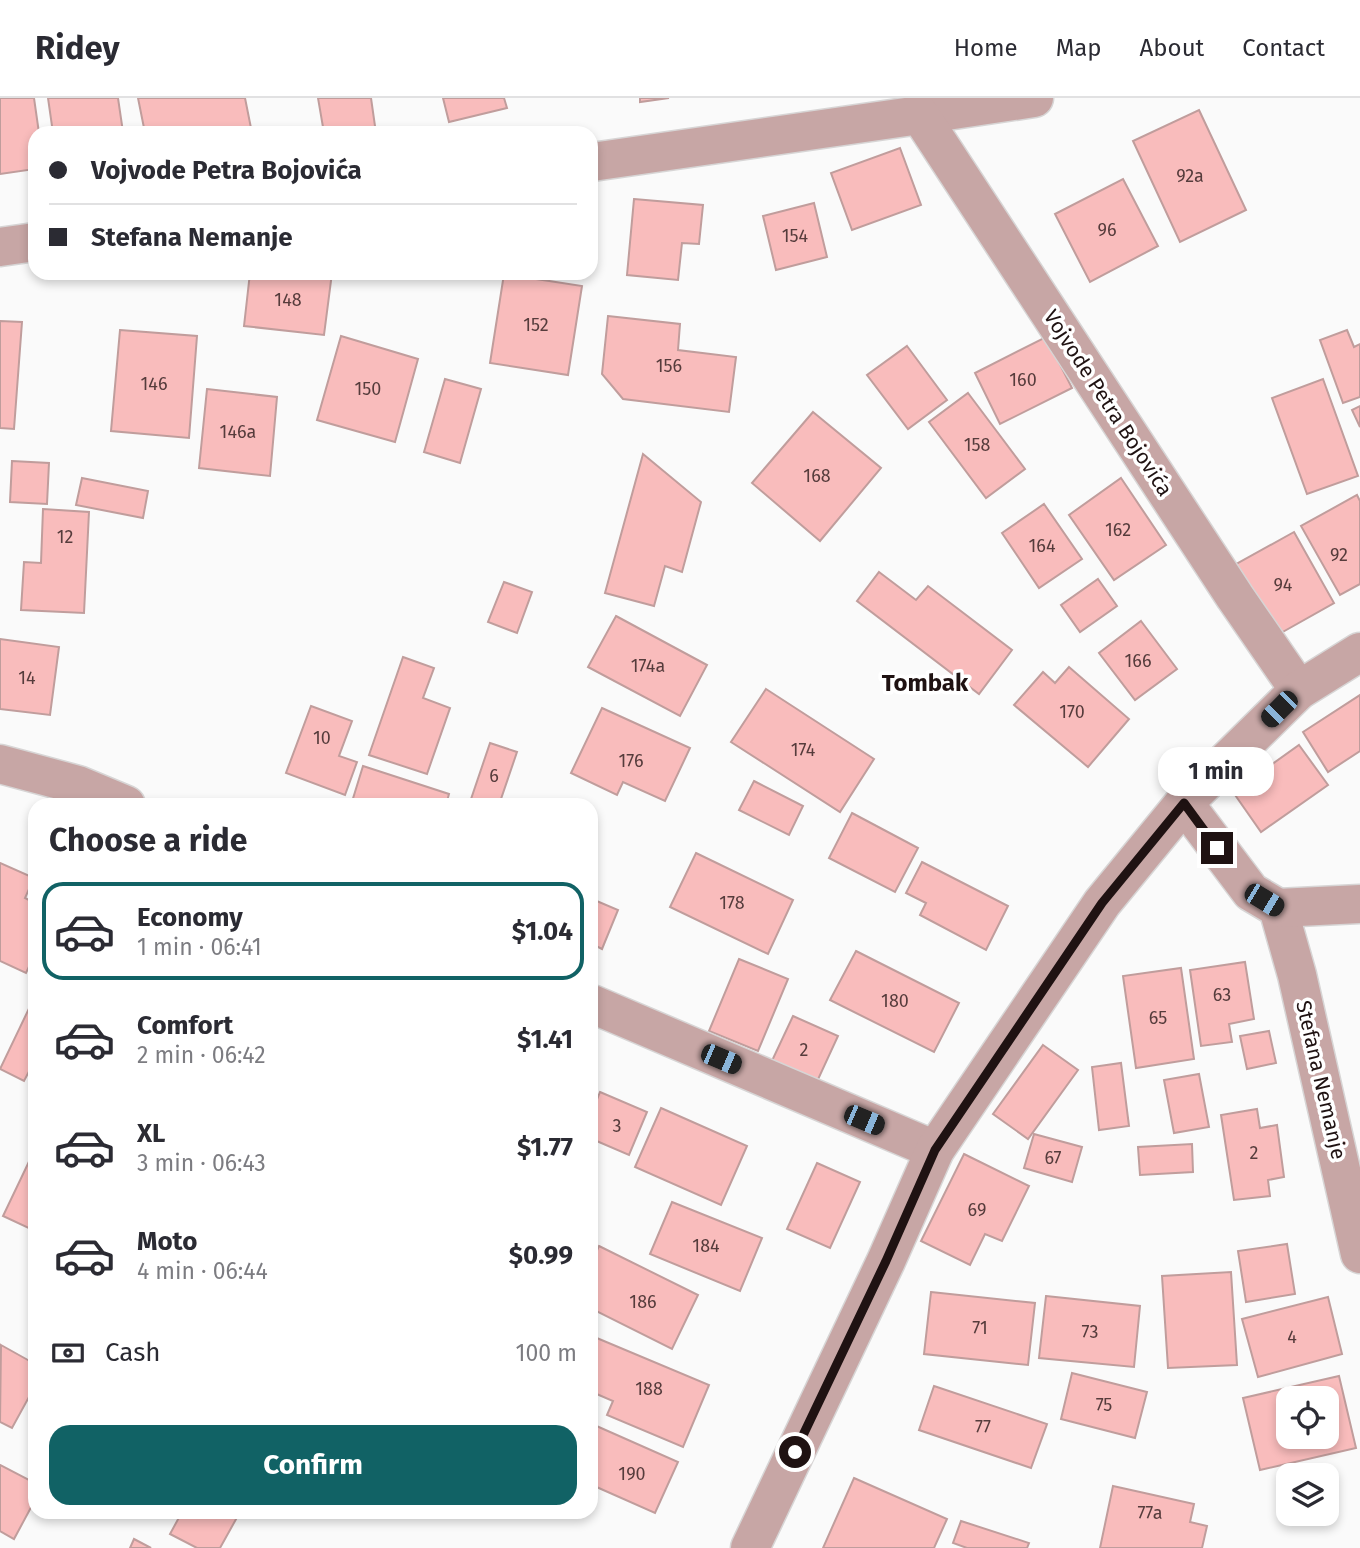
<!DOCTYPE html>
<html lang="en">
<head>
<meta charset="utf-8">
<style>
	body { margin:0; font-family:"Fira Sans",sans-serif; background:#f7f7f7; color:#2b2b33; height:100vh; display:flex; flex-direction:column; font-size:26px; white-space:nowrap }
	* { box-sizing:border-box; margin:0 }
	p { font-size:23px; color:#7c7c81 }
	.icon { flex:none; width:38px; height:38px; fill:none; stroke:currentColor; stroke-width:2; stroke-linecap:round; stroke-linejoin:round }
	.map { position:relative; flex:1; overflow:hidden }
	.sheet { position:absolute; left:28px; top:700px; width:570px; height:721px; display:flex; flex-direction:column; background:#fff; border-radius:21px; box-shadow:0 4px 10px #0003 }
	.sheet>* { flex:none }
	.banner { position:absolute; left:28px; top:28px; width:570px; height:154px; border-radius:21px; box-shadow:0 4px 10px #0003; display:grid; align-content:center; height:154px; padding:0 21px; background:#fff }
	.tools { position:absolute; left:1276px; top:1288px; display:grid; gap:14px }
	.tools a { display:grid; place-items:center; width:63px; height:63px; border-radius:14px; background:#fff; box-shadow:0 4px 10px #0003; font-size:35px }
	.end { position:absolute; width:32px; height:32px; margin:-16px; border:9px solid #1f1212; background:#fff; box-shadow:0 0 0 4px #fff }
	.from { border-radius:50% }
	.bubble { position:absolute; height:49px; border-radius:21px; background:#fff; box-shadow:0 4px 10px #0003; font-size:23px; font-weight:700; line-height:49px; text-align:center }
	.car { position:absolute; width:21px; height:42px; margin:-21px -10px; border-radius:9px; box-shadow:0 0 5px 2px #0007; background:linear-gradient(#222 24%,#8ab4d8 0 40%,#222 0 76%,#8ab4d8 0 86%,#222 0) }
	.banner b { display:flex; align-items:center; gap:24px; height:66px; font-size:26px }
	.banner b+b { border-top:2px solid #e1e1e2 }
	.banner i { width:18px; height:18px; background:#2b2b33 }
	ul { padding:0; list-style:none }
	li { display:flex; align-items:center; gap:21px; height:98px; margin:0 14px 10px; padding:0 7px; border:4px solid transparent; border-radius:21px }
	li div { flex:1 }
	li b { display:block; font-size:26px }
	li em { font-style:normal; font-weight:700 }
	li.current { border-color:#116265 }
	li>.icon { width:63px; height:63px; stroke-width:1.5 }
	h2 { padding:0 21px; font-size:32px; line-height:84px }
	.pay { display:flex; align-items:center; gap:18px; height:77px; padding:0 21px; font-size:26px }
	.pay p { margin-inline-start:auto }
	.action { display:flex; gap:14px; margin-top:auto; padding:14px 21px }
	.action a { flex:1; height:80px; border-radius:21px; background:#116265; color:#fff; font-size:28px; font-weight:700; line-height:80px; text-align:center }
	header { display:flex; align-items:center; gap:42px; box-sizing:border-box; height:98px; padding:0 35px; background:#fff; border-bottom:2px solid #e1e1e2 }
	header strong { font-size:33px }
	nav { display:flex; gap:38px; margin-inline-start:auto; font-size:24px }
	.map>svg:first-child { display:block }
	.building { fill:#f9bcbc; stroke:#c09d9c; stroke-width:2; fill-rule:evenodd }
	.lines { fill:none; stroke-linecap:round; stroke-linejoin:round }
	.minor-casing { stroke:#d7d5d5; stroke-width:41 }
	.minor { stroke:#c7a6a5; stroke-width:38 }
	.route { stroke:#1f1212; stroke-width:9 }
	.labels { text-anchor:middle; stroke-width:7; stroke-linejoin:round; paint-order:stroke }
	.number-label { font-size:18px; fill:#563c3c }
	.street-label { font-size:21px; fill:#1f1212; stroke:#fff }
	.quarter-label { font-size:24px; font-weight:bold; fill:#1f1212; stroke:#fff }
</style>
</head>
<body>
<header>
<strong>Ridey</strong>
<nav><a>Home</a><a>Map</a><a>About</a><a>Contact</a></nav>
</header>
<div class="map">
<svg width="1360" height="1450" viewBox="0 0 1360 1450">
	<rect width="100%" height="100%" fill="#fafafa"/>
	<g class="building">
		<path d="M 0,0 L 34,0 L 39,35 L 35,35 L 35,71 L 0,76 Z"/>
		<path d="M 48,0 L 118,0 L 123,34 L 53,35 Z"/>
		<path d="M 138,0 L 245,0 L 252,35 L 145,35 Z"/>
		<path d="M 318,0 L 371,0 L 376,35 L 324,35 Z"/>
		<path d="M 443,0 L 504,0 L 507,10 L 449,24 Z"/>
		<path d="M 640,0 L 669,0 L 640,4 Z"/>
		<path d="M 1199,12 L 1246,112 L 1180,144 L 1133,43 Z"/>
		<path d="M 900,50 L 921,107 L 852,132 L 831,75 Z"/>
		<path d="M 1123,81 L 1158,148 L 1090,184 L 1055,116 Z"/>
		<path d="M 634,101 L 703,107 L 699,146 L 682,145 L 678,182 L 627,177 Z"/>
		<path d="M 814,105 L 827,159 L 776,172 L 763,118 Z"/>
		<path d="M 250,175 L 332,175 L 324,237 L 244,228 Z"/>
		<path d="M 504,176 L 582,188 L 568,277 L 490,265 Z"/>
		<path d="M 608,218 L 680,226 L 678,252 L 736,259 L 729,314 L 623,301 L 602,276 Z"/>
		<path d="M 0,223 L 22,224 L 14,331 L 0,330 Z"/>
		<path d="M 120,232 L 197,238 L 189,340 L 111,333 Z"/>
		<path d="M 1347,232 L 1354,249 L 1360,246 L 1360,299 L 1343,305 L 1320,242 Z"/>
		<path d="M 341,238 L 418,261 L 395,344 L 317,322 Z"/>
		<path d="M 1046,239 L 1072,290 L 1000,326 L 975,275 Z"/>
		<path d="M 907,248 L 947,302 L 908,331 L 867,277 Z"/>
		<path d="M 445,281 L 481,291 L 460,365 L 424,354 Z"/>
		<path d="M 1323,281 L 1358,378 L 1307,396 L 1272,300 Z"/>
		<path d="M 207,291 L 277,299 L 270,378 L 199,370 Z"/>
		<path d="M 968,295 L 1025,371 L 986,400 L 929,324 Z"/>
		<path d="M 1360,308 L 1360,329 L 1352,312 Z"/>
		<path d="M 813,314 L 881,370 L 820,443 L 752,385 Z"/>
		<path d="M 643,356 L 701,404 L 682,474 L 665,468 L 654,508 L 605,495 Z"/>
		<path d="M 12,363 L 49,365 L 47,406 L 10,404 Z"/>
		<path d="M 82,380 L 148,393 L 143,420 L 76,407 Z"/>
		<path d="M 1121,380 L 1166,447 L 1114,482 L 1069,417 Z"/>
		<path d="M 1357,397 L 1360,403 L 1360,486 L 1340,497 L 1301,428 Z"/>
		<path d="M 1044,406 L 1082,461 L 1039,490 L 1002,435 Z"/>
		<path d="M 43,411 L 89,414 L 84,515 L 21,512 L 24,464 L 41,465 Z"/>
		<path d="M 1294,434 L 1334,505 L 1272,540 L 1231,469 Z"/>
		<path d="M 879,474 L 916,502 L 928,488 L 1012,552 L 979,596 L 857,503 Z"/>
		<path d="M 1098,481 L 1117,508 L 1080,534 L 1061,507 Z"/>
		<path d="M 504,484 L 532,494 L 517,535 L 488,524 Z"/>
		<path d="M 616,518 L 707,567 L 680,618 L 588,569 Z"/>
		<path d="M 1141,523 L 1177,571 L 1135,602 L 1099,555 Z"/>
		<path d="M 0,541 L 59,549 L 50,617 L 0,611 Z"/>
		<path d="M 403,559 L 434,570 L 423,600 L 450,610 L 427,676 L 369,657 Z"/>
		<path d="M 1069,569 L 1129,621 L 1088,669 L 1014,607 L 1043,574 L 1055,585 Z"/>
		<path d="M 766,591 L 874,661 L 840,714 L 731,644 Z"/>
		<path d="M 1360,597 L 1360,653 L 1328,674 L 1303,634 Z"/>
		<path d="M 311,608 L 352,623 L 339,658 L 357,664 L 345,697 L 286,675 Z"/>
		<path d="M 602,610 L 690,650 L 665,703 L 623,684 L 617,697 L 571,675 Z"/>
		<path d="M 490,645 L 517,654 L 501,701 L 518,707 L 469,707 Z"/>
		<path d="M 1299,647 L 1328,687 L 1261,734 L 1233,694 Z"/>
		<path d="M 363,668 L 449,696 L 446,707 L 351,707 Z"/>
		<path d="M 754,683 L 803,708 L 789,737 L 739,712 Z"/>
		<path d="M 852,715 L 918,750 L 895,794 L 829,760 Z"/>
		<path d="M 696,755 L 793,802 L 768,856 L 670,809 Z"/>
		<path d="M 922,764 L 1008,808 L 986,852 L 920,817 L 926,805 L 906,795 Z"/>
		<path d="M 0,765 L 34,780 L 25,800 L 35,805 L 35,856 L 26,875 L 0,863 Z"/>
		<path d="M 592,801 L 618,812 L 602,851 L 592,846 Z"/>
		<path d="M 856,853 L 959,905 L 934,954 L 830,902 Z"/>
		<path d="M 739,861 L 788,881 L 758,953 L 709,933 Z"/>
		<path d="M 1245,864 L 1254,921 L 1229,926 L 1232,944 L 1201,948 L 1190,872 Z"/>
		<path d="M 1181,870 L 1194,961 L 1136,970 L 1123,878 Z"/>
		<path d="M 35,898 L 35,962 L 24,983 L 0,971 Z"/>
		<path d="M 793,918 L 838,938 L 815,988 L 770,967 Z"/>
		<path d="M 1269,933 L 1276,965 L 1247,971 L 1240,938 Z"/>
		<path d="M 1043,947 L 1078,972 L 1028,1041 L 993,1016 Z"/>
		<path d="M 1121,965 L 1129,1028 L 1099,1032 L 1092,969 Z"/>
		<path d="M 1199,976 L 1209,1029 L 1174,1035 L 1164,982 Z"/>
		<path d="M 600,994 L 647,1014 L 629,1057 L 592,1041 L 592,1014 Z"/>
		<path d="M 661,1010 L 747,1048 L 721,1107 L 635,1069 Z"/>
		<path d="M 1257,1011 L 1260,1030 L 1277,1027 L 1284,1079 L 1268,1082 L 1270,1098 L 1234,1102 L 1221,1017 Z"/>
		<path d="M 1034,1036 L 1082,1049 L 1072,1084 L 1024,1070 Z"/>
		<path d="M 1192,1046 L 1193,1074 L 1140,1077 L 1138,1049 Z"/>
		<path d="M 35,1051 L 35,1133 L 3,1118 Z"/>
		<path d="M 964,1056 L 1029,1088 L 1002,1143 L 985,1136 L 970,1167 L 921,1143 Z"/>
		<path d="M 817,1065 L 860,1084 L 830,1150 L 787,1131 Z"/>
		<path d="M 672,1104 L 762,1140 L 740,1193 L 650,1156 Z"/>
		<path d="M 1287,1146 L 1295,1196 L 1246,1204 L 1238,1153 Z"/>
		<path d="M 599,1148 L 698,1197 L 672,1251 L 592,1211 L 592,1163 Z"/>
		<path d="M 1231,1174 L 1237,1267 L 1168,1270 L 1162,1178 Z"/>
		<path d="M 931,1194 L 1035,1205 L 1028,1267 L 924,1256 Z"/>
		<path d="M 1046,1198 L 1140,1208 L 1134,1269 L 1039,1260 Z"/>
		<path d="M 1328,1199 L 1342,1256 L 1258,1279 L 1242,1221 Z"/>
		<path d="M 592,1238 L 709,1287 L 683,1349 L 607,1317 L 613,1303 L 592,1294 Z"/>
		<path d="M 1,1247 L 35,1266 L 35,1288 L 12,1330 L 0,1324 Z"/>
		<path d="M 1072,1275 L 1147,1294 L 1135,1340 L 1061,1321 Z"/>
		<path d="M 1339,1278 L 1356,1350 L 1260,1372 L 1243,1300 ZM 1288,1300 L 1326,1300 L 1326,1339 L 1288,1339 Z"/>
		<path d="M 934,1288 L 1047,1326 L 1031,1370 L 919,1332 Z"/>
		<path d="M 592,1326 L 678,1364 L 655,1415 L 592,1387 Z"/>
		<path d="M 0,1367 L 35,1385 L 35,1402 L 14,1441 L 0,1433 Z"/>
		<path d="M 854,1380 L 947,1421 L 934,1450 L 823,1450 Z"/>
		<path d="M 1113,1388 L 1194,1406 L 1190,1424 L 1207,1428 L 1202,1450 L 1100,1450 Z"/>
		<path d="M 182,1414 L 240,1414 L 220,1450 L 197,1450 L 170,1436 Z"/>
		<path d="M 961,1423 L 1029,1445 L 1027,1450 L 967,1450 L 953,1445 Z"/>
		<path d="M 134,1441 L 151,1450 L 130,1450 Z"/>
	</g>
	<g class="lines">
		<g class="minor-casing">
			<g id="minor">
				<path d="M 920,17 L 1034,0"/>
				<path d="M 592,64 L 920,17 L 1235,499 L 1299,592"/>
				<path d="M 0,149 L 35,144"/>
				<path d="M 0,666 L 78,687 L 126,707"/>
				<path d="M 1184,705 L 1251,794 L 1278,810 L 1297,877 L 1360,1156"/>
				<path d="M 1278,810 L 1360,806"/>
				<path d="M 592,906 L 935,1052"/>
				<path d="M 750,1450 L 886,1163 L 935,1052 L 1102,805 L 1184,705 L 1299,592 L 1360,554"/>
			</g>
		</g>
		<use href="#minor" class="minor"/>
	</g>
	<g class="lines">
		<path class="route" d="M 795,1354 L 886,1163 L 935,1052 L 1102,805 L 1184,705 L 1217,750"/>
	</g>
	<g class="labels">
		<g class="number-label">
			<text x="1190" y="84">92a</text>
			<text x="1107" y="138">96</text>
			<text x="795" y="144">154</text>
			<text x="288" y="208">148</text>
			<text x="536" y="233">152</text>
			<text x="669" y="274">156</text>
			<text x="1023" y="288">160</text>
			<text x="154" y="292">146</text>
			<text x="368" y="297">150</text>
			<text x="238" y="340">146a</text>
			<text x="977" y="353">158</text>
			<text x="817" y="384">168</text>
			<text x="1118" y="438">162</text>
			<text x="65" y="445">12</text>
			<text x="1042" y="454">164</text>
			<text x="1339" y="463">92</text>
			<text x="1283" y="493">94</text>
			<text x="1138" y="569">166</text>
			<text x="648" y="574">174a</text>
			<text x="27" y="586">14</text>
			<text x="1072" y="620">170</text>
			<text x="322" y="646">10</text>
			<text x="803" y="658">174</text>
			<text x="631" y="669">176</text>
			<text x="494" y="684">6</text>
			<text x="732" y="811">178</text>
			<text x="1222" y="903">63</text>
			<text x="895" y="909">180</text>
			<text x="1158" y="926">65</text>
			<text x="804" y="958">2</text>
			<text x="617" y="1034">3</text>
			<text x="1254" y="1061">2</text>
			<text x="1053" y="1066">67</text>
			<text x="977" y="1118">69</text>
			<text x="706" y="1154">184</text>
			<text x="643" y="1210">186</text>
			<text x="980" y="1236">71</text>
			<text x="1090" y="1240">73</text>
			<text x="1292" y="1245">4</text>
			<text x="649" y="1297">188</text>
			<text x="1104" y="1313">75</text>
			<text x="983" y="1335">77</text>
			<text x="632" y="1382">190</text>
			<text x="1150" y="1421">77a</text>
		</g>
		<g class="street-label">
			<text transform="translate(1108 305) rotate(57)" y="7">Vojvode Petra Bojovića</text>
			<text transform="translate(1321 982) rotate(77)" y="7">Stefana Nemanje</text>
		</g>
		<g class="quarter-label">
			<text x="925" y="593">Tombak</text>
		</g>
	</g>
</svg>
<div class="tools">
<a><svg class="icon" aria-label="locate" viewBox="0 0 24 24"><circle cx="12" cy="12" r="6"/><path d="M12 2v4M12 18v4M2 12h4M18 12h4"/></svg></a>
<a><svg class="icon" aria-label="layers" viewBox="0 0 24 24"><path d="M12 4l9 5-9 5-9-5zM3 14l9 5 9-5"/></svg></a>
</div>
<i class="end from" style="left:795px;top:1354px"></i>
<i class="end" style="left:1217px;top:750px"></i>
<div class="bubble" style="left:1158px;top:649px;width:116px">1 min</div>
<i class="car" style="left:1279px;top:611px;rotate:225deg"></i>
<i class="car" style="left:1264px;top:802px;rotate:121deg"></i>
<i class="car" style="left:721px;top:961px;rotate:113deg"></i>
<i class="car" style="left:864px;top:1022px;rotate:113deg"></i>
<div class="banner">
<b><i class="from"></i>Vojvode Petra Bojovića</b>
<b><i></i>Stefana Nemanje</b>
</div>
<section class="sheet">
<h2>Choose a ride</h2>
<ul>
<li class="current"><svg class="icon" aria-label="car" viewBox="0 0 24 24"><path d="M5 17H2v-5l4-1 3-4h7l3 4 3 1v5h-3M9 17h6M6 11h13"/><circle cx="7" cy="17" r="2"/><circle cx="17" cy="17" r="2"/></svg><div><b>Economy</b><p>1 min · 06:41</p></div><em>$1.04</em></li>
<li><svg class="icon" aria-label="car" viewBox="0 0 24 24"><path d="M5 17H2v-5l4-1 3-4h7l3 4 3 1v5h-3M9 17h6M6 11h13"/><circle cx="7" cy="17" r="2"/><circle cx="17" cy="17" r="2"/></svg><div><b>Comfort</b><p>2 min · 06:42</p></div><em>$1.41</em></li>
<li><svg class="icon" aria-label="car" viewBox="0 0 24 24"><path d="M5 17H2v-5l4-1 3-4h7l3 4 3 1v5h-3M9 17h6M6 11h13"/><circle cx="7" cy="17" r="2"/><circle cx="17" cy="17" r="2"/></svg><div><b>XL</b><p>3 min · 06:43</p></div><em>$1.77</em></li>
<li><svg class="icon" aria-label="car" viewBox="0 0 24 24"><path d="M5 17H2v-5l4-1 3-4h7l3 4 3 1v5h-3M9 17h6M6 11h13"/><circle cx="7" cy="17" r="2"/><circle cx="17" cy="17" r="2"/></svg><div><b>Moto</b><p>4 min · 06:44</p></div><em>$0.99</em></li>
</ul>
<div class="pay"><svg class="icon" aria-label="cash" viewBox="0 0 24 24"><path d="M3 7h18v10H3z"/><circle cx="12" cy="12" r="2"/></svg>Cash<p>100 m</p></div>
<div class="action"><a>Confirm</a></div>
</section>
</div>
</body>
</html>
